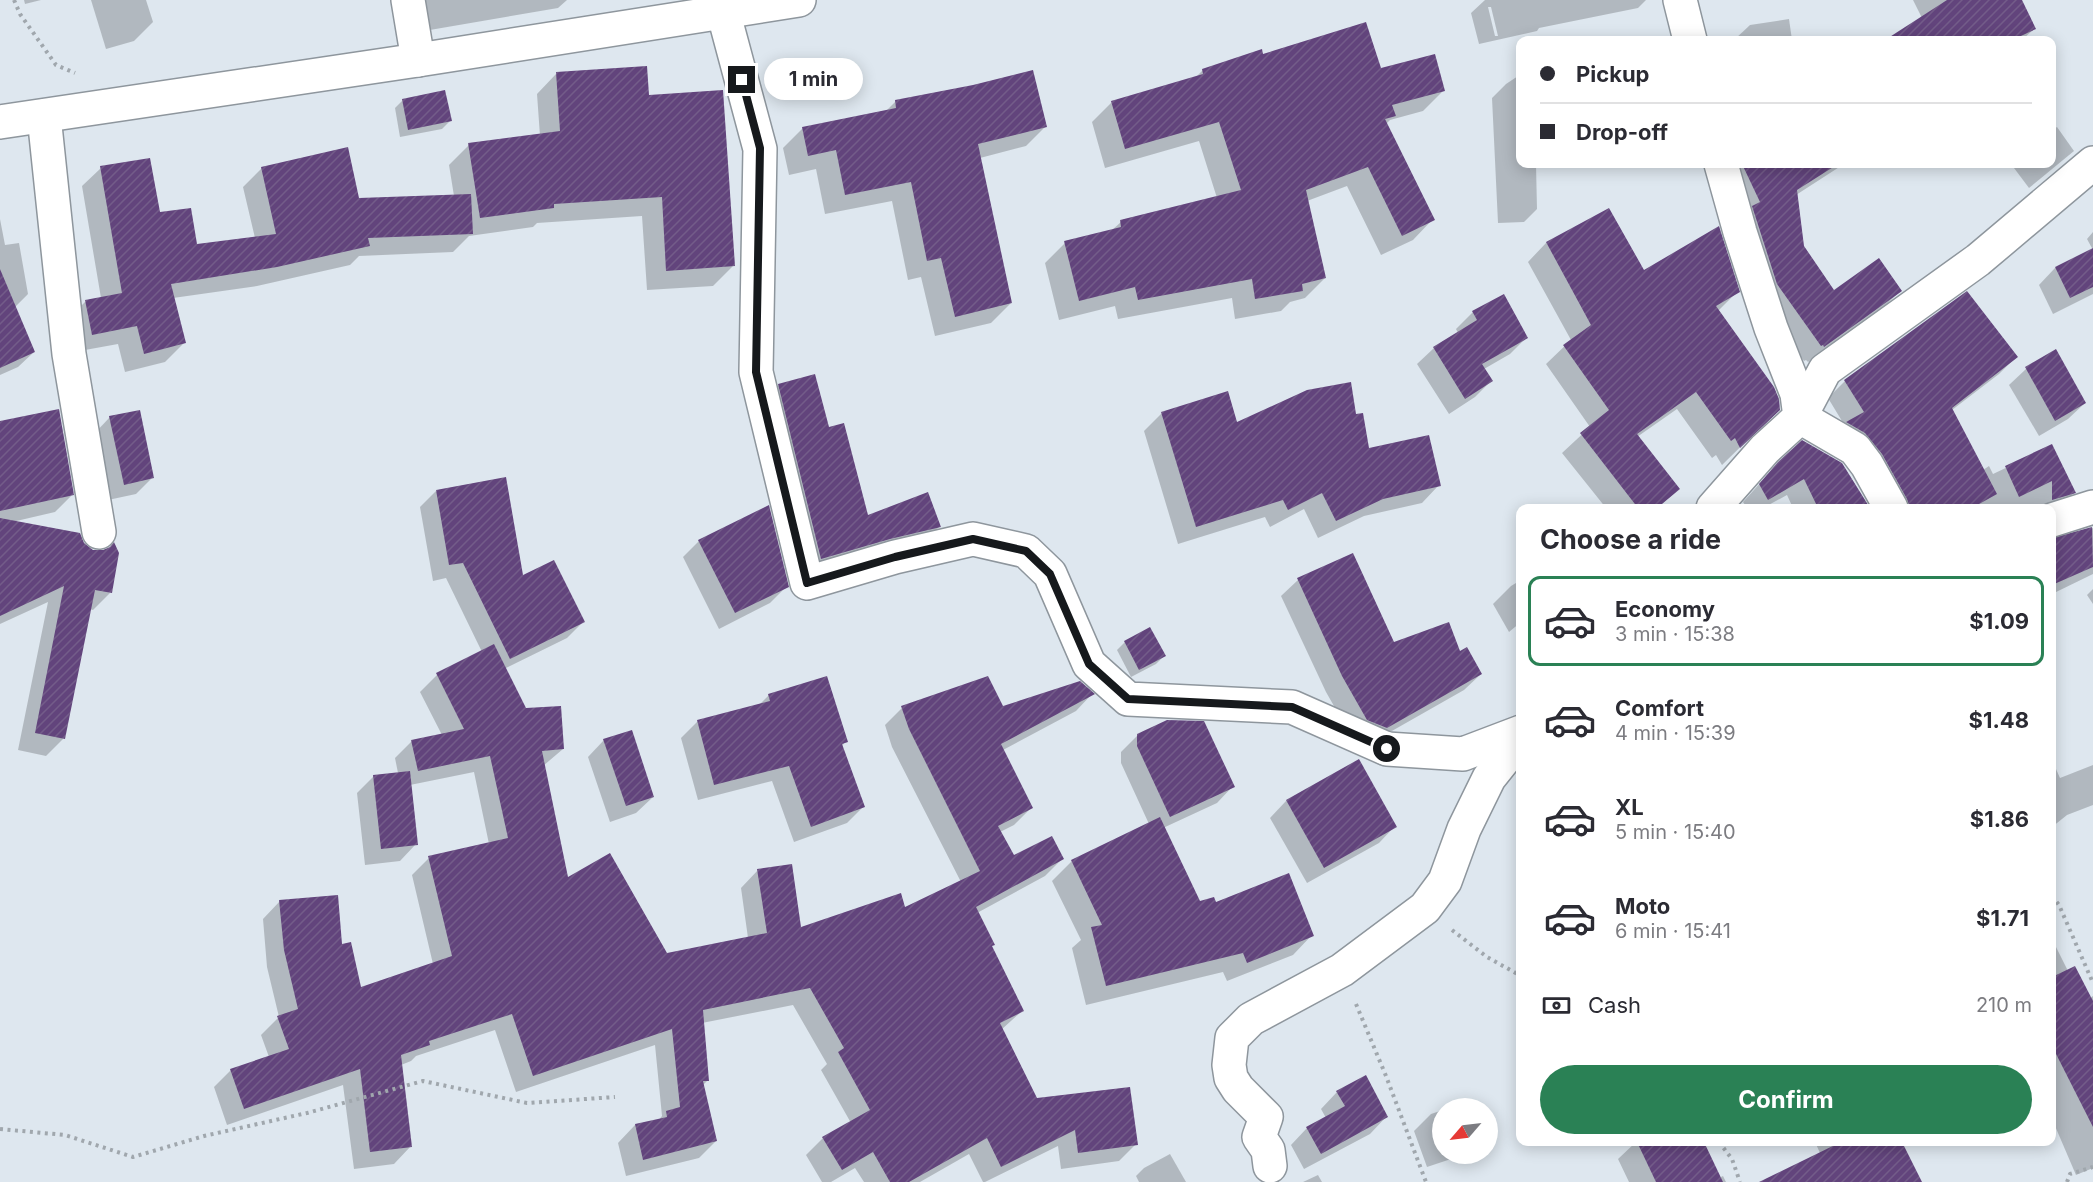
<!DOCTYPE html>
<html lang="en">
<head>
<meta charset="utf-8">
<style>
	body { margin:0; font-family:Inter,sans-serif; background:#f7f7f7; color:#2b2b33; height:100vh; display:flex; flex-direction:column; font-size:22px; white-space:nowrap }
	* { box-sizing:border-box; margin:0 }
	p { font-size:20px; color:#7c7c81 }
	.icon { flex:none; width:33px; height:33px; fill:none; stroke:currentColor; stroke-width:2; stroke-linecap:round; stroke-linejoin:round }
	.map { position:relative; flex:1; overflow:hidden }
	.sheet { position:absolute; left:1516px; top:504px; width:540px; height:642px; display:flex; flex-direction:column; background:#fff; border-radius:12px; box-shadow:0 3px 15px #0003 }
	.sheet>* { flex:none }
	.guide { position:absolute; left:1516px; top:36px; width:540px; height:132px; border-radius:12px; box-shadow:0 3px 15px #0003; display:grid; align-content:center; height:132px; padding:0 24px; background:#fff }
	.needle { width:39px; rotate:242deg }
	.controls { position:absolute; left:1432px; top:1098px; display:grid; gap:12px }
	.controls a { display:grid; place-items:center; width:66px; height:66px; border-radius:50%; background:#fff; box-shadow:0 3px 15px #0003; font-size:30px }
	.end { position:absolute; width:27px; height:27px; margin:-14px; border:8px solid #16191c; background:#fff; box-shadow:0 0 0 3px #fff }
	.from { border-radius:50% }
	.bubble { position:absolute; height:42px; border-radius:21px; background:#fff; box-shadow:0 3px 15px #0003; font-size:20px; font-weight:700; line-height:42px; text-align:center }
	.guide b { display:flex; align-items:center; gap:21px; height:57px; font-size:22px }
	.guide b+b { border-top:2px solid #e1e1e2 }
	.guide i { width:15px; height:15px; background:#2b2b33 }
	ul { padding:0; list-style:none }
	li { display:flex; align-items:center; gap:18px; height:90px; margin:0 12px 9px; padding:0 12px; border:3px solid transparent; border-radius:12px }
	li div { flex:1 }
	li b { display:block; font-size:22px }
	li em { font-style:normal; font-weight:700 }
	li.current { border-color:#2a8155 }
	li>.icon { width:54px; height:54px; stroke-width:1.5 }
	h2 { padding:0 24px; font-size:27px; line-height:72px }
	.pay { display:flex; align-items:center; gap:15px; height:66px; padding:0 24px; font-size:22px }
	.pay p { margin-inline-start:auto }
	.button { display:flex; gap:12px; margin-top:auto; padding:12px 24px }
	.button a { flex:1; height:69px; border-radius:36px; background:#2a8155; color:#fff; font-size:24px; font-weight:700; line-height:69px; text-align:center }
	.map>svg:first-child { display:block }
	.shadow { fill:#0003; fill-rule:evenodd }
	.building { fill:url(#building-hatch) }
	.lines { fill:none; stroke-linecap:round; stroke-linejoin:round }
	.minor-casing { stroke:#8e969d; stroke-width:36 }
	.path { stroke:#a0a7ad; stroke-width:4; stroke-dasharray:3 4.5; stroke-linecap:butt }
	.minor { stroke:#fff; stroke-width:33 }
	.route { stroke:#16191c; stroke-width:8 }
</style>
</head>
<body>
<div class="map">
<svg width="2093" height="1182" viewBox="0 0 2093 1182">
	<defs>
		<pattern id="building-hatch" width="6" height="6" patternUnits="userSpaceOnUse" patternTransform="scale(1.5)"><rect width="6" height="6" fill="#62447c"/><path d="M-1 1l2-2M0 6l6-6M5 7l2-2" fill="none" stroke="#735c89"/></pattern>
	</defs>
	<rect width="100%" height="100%" fill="#dee7ef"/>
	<g class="shadow">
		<path d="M 24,0 L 41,0 L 25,4 Z"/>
		<path d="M 91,0 L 146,0 L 153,22 L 134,41 L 106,49 Z"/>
		<path d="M 419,0 L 567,0 L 558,8 L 424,31 Z"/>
		<path d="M 1485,0 L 1646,0 L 1638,8 L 1539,28 L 1537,31 L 1479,44 L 1471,13 ZM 1488,7 L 1491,7 L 1498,36 L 1495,36 Z"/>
		<path d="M 1913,0 L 2020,0 L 2035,28 L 2022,40 L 1888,40 L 1922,18 Z"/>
		<path d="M 1789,19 L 1792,40 L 1734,40 L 1750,25 Z"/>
		<path d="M 1263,56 L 1380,70 L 1443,91 L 1423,111 L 1390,120 L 1386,124 L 1433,219 L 1413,240 L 1381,255 L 1347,186 L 1307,201 L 1325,278 L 1305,298 L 1290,302 L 1281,311 L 1235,319 L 1232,298 L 1118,319 L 1115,306 L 1059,320 L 1045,263 L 1065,243 L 1111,231 L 1121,222 L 1217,198 L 1199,141 L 1105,168 L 1092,122 L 1112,102 L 1195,78 L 1203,70 Z"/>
		<path d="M 556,74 L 647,96 L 733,266 L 713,286 L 647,290 L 642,216 L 537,223 L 533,227 L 469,236 L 453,252 L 359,256 L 350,265 L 257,286 L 173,298 L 184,343 L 165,362 L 125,372 L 118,344 L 74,352 L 67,320 L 86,301 L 101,298 L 82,186 L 101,168 L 196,245 L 255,238 L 243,187 L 262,168 L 358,200 L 454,196 L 449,165 L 469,145 L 540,136 L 537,94 Z"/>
		<path d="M 1521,74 L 1521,164 L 1536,164 L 1537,209 L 1524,222 L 1498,223 L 1492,98 L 1506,84 Z"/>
		<path d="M 973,86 L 1046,126 L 1026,146 L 980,158 L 1011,303 L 991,323 L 935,336 L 921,277 L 908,280 L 892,201 L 825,214 L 816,169 L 789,175 L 783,148 L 803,128 L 885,112 L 896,101 Z"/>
		<path d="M 403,100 L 450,121 L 442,129 L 400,137 L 395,108 Z"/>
		<path d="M 2057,127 L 2074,151 L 2029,188 L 2011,164 L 2052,164 L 2052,130 Z"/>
		<path d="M 1724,164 L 1844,164 L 1796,195 L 1803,247 L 1834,293 L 1900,291 L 1884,307 L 1808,362 L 1806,360 L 1804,361 L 1761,301 Z"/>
		<path d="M 1609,210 L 1643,272 L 1738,291 L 1718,311 L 1779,409 L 1722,465 L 1716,455 L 1712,458 L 1677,409 L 1637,437 L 1678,489 L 1658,508 L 1606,508 L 1562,453 L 1590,427 L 1546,364 L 1571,340 L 1528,262 L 1546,243 Z"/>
		<path d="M 0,219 L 5,245 L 19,243 L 28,294 L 15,307 L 34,352 L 18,367 L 0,375 Z"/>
		<path d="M 2093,232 L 2093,250 L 2087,239 Z"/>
		<path d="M 2093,250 L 2093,294 L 2053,314 L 2039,285 L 2055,268 Z"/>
		<path d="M 1473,312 L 1526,338 L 1510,354 L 1484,369 L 1491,381 L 1475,397 L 1449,414 L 1417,364 L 1434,348 L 1458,333 L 1456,329 Z"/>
		<path d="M 2055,351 L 2085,403 L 2068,419 L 2039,436 L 2009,385 L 2026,369 Z"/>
		<path d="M 2016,357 L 1999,374 L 1952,410 L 1983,470 L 1989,466 L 1993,474 L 2052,446 L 2074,493 L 2057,509 L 1887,508 L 1845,426 L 1828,398 L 1845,381 Z"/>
		<path d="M 779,385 L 828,429 L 867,517 L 939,527 L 916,550 L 798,582 L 756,408 Z"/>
		<path d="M 1162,413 L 1236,424 L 1355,416 L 1368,450 L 1439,485 L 1422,503 L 1364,516 L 1318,538 L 1304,509 L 1270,527 L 1265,517 L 1178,544 L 1144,431 Z"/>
		<path d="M 110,417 L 152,478 L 136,494 L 108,500 L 94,434 Z"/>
		<path d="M 0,422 L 72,495 L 55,512 L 12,522 L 83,544 L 111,592 L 93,610 L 89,609 L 63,739 L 46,756 L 18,750 L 48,602 L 0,624 Z"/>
		<path d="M 1850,476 L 1868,508 L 1793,508 L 1787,495 L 1763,508 L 1747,508 L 1743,502 L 1762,481 Z"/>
		<path d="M 436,491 L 522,577 L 583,622 L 567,638 L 504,669 L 525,710 L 563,749 L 543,766 L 567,879 L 667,955 L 748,938 L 741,888 L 758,870 L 800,929 L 905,909 L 961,882 L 892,747 L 885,725 L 902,708 L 1002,708 L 1092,694 L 1076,711 L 1003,750 L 1031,808 L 1014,825 L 1000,832 L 1014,857 L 1062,859 L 1045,876 L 977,913 L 991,947 L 1022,1011 L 1001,1030 L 1036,1100 L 1136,1144 L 1119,1161 L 1061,1169 L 1058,1146 L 985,1182 L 983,1182 L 969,1154 L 920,1182 L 864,1182 L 855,1168 L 831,1182 L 822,1182 L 806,1155 L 823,1138 L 851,1123 L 821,1070 L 827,1064 L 793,1005 L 702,1023 L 708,1080 L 702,1086 L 716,1141 L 699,1158 L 626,1176 L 618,1143 L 635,1125 L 658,1121 L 662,1116 L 655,1045 L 516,1092 L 495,1030 L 416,1056 L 411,1061 L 401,1065 L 411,1146 L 394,1164 L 354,1169 L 343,1085 L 227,1125 L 214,1087 L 231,1070 L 269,1057 L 261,1035 L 279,1017 L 267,967 L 263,919 L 280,901 L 341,946 L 360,989 L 433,964 L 412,875 L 429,858 L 489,844 L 474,772 L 410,785 L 416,844 L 400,861 L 365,865 L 357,793 L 374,776 L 398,773 L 395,758 L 412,741 L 442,735 L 420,692 L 437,675 L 482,652 L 446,578 L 433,581 L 420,507 Z"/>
		<path d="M 2093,528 L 2093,574 L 2052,594 L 2052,540 Z"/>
		<path d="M 699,541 L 787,586 L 770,603 L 719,629 L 683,557 Z"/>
		<path d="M 1298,580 L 1393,644 L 1459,653 L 1481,674 L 1464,690 L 1369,744 L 1351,736 L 1326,692 L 1281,596 Z"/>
		<path d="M 1521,580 L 1521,622 L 1509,632 L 1493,604 L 1511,586 Z"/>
		<path d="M 2093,589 L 2093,604 L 2087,595 Z"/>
		<path d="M 1149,629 L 1164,656 L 1156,664 L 1131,677 L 1117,650 L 1125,642 Z"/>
		<path d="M 769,695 L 846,741 L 842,746 L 863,807 L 847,823 L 794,842 L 772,781 L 698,800 L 681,738 L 698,721 L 758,706 Z"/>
		<path d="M 1138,735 L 1233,786 L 1217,803 L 1163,828 L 1199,902 L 1214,904 L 1312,935 L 1293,955 L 1227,981 L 1223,972 L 1086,1005 L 1072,948 L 1081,940 L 1052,881 L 1072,861 L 1149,824 L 1121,763 L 1121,752 Z"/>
		<path d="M 604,740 L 653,797 L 636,813 L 610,822 L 588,757 Z"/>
		<path d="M 2052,760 L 2060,778 L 2093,765 L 2093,805 L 2067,815 L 2052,827 Z"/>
		<path d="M 1359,761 L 1395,826 L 1379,843 L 1307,883 L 1270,818 L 1286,801 Z"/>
		<path d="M 2052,939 L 2068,971 L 2090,998 L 2093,996 L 2093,1168 L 2076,1175 L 2052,1119 L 2052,1113 L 2056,1109 L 2052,1101 Z"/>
		<path d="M 1337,1092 L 1386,1117 L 1370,1134 L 1304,1169 L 1291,1145 L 1307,1128 L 1326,1118 L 1321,1109 Z"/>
		<path d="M 1469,1101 L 1472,1108 L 1447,1108 Z"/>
		<path d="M 1443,1110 L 1443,1154 L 1466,1154 L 1427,1167 L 1414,1131 L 1431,1114 Z"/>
		<path d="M 1636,1142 L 1702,1142 L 1719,1178 L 1723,1176 L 1726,1182 L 1629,1182 L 1618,1159 Z"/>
		<path d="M 1815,1142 L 1900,1142 L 1920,1182 L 1763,1182 L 1820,1153 Z"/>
		<path d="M 1170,1154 L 1186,1182 L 1139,1182 L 1136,1176 L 1144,1168 Z"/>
		<path d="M 1318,1175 L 1322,1182 L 1303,1182 Z"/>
	</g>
	<g class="building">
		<path d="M 1947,0 L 2022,0 L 2036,29 L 2012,40 L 1885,40 Z"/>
		<path d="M 1366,22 L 1381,68 L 1435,54 L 1445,91 L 1392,105 L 1396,116 L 1385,119 L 1435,220 L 1402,236 L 1368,167 L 1306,190 L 1326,278 L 1302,284 L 1303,291 L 1255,299 L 1252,279 L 1138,300 L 1135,287 L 1079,301 L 1064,241 L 1121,227 L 1120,220 L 1241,190 L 1219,122 L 1125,149 L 1111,101 L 1203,74 L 1202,69 L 1262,49 L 1263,54 Z"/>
		<path d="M 647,66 L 649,95 L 723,90 L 735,266 L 666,271 L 662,197 L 554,204 L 554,208 L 480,218 L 468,143 L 560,131 L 556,72 Z"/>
		<path d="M 1033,70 L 1047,127 L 978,144 L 1012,303 L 955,317 L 941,258 L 927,261 L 911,182 L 845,195 L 836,150 L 808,156 L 802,127 L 896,108 L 895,100 L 973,85 Z"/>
		<path d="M 445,90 L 452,121 L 408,130 L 402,99 Z"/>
		<path d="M 348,147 L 359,198 L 471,194 L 473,234 L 368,238 L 370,246 L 277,267 L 171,284 L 186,343 L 144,354 L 137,326 L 92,335 L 85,300 L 122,293 L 100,166 L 150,158 L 160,212 L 191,208 L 197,244 L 276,234 L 261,167 Z"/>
		<path d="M 1742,164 L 1838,164 L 1797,190 L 1804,246 L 1834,290 L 1879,258 L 1902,291 L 1824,347 L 1823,345 L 1821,346 L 1777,284 L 1752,206 L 1760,202 Z"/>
		<path d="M 1609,208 L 1644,270 L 1719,226 L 1740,292 L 1716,306 L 1774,387 L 1779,399 L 1780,410 L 1740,448 L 1735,438 L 1731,441 L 1696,392 L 1637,434 L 1680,489 L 1657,508 L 1638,508 L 1580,433 L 1609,410 L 1563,345 L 1591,325 L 1546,242 Z"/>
		<path d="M 2093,248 L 2093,287 L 2070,298 L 2055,267 Z"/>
		<path d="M 0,269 L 35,352 L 0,368 Z"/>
		<path d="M 1967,291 L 2018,357 L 1952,408 L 1997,494 L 1972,508 L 1910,508 L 1907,499 L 1882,454 L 1865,433 L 1846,422 L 1864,412 L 1844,380 Z"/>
		<path d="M 1504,294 L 1528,338 L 1482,364 L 1493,381 L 1465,399 L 1433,347 L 1477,320 L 1472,311 Z"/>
		<path d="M 2056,349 L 2086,403 L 2055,421 L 2025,367 Z"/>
		<path d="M 815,374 L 829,427 L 844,423 L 868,515 L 928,492 L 941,527 L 890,539 L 821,559 L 778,384 Z"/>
		<path d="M 1351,382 L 1356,414 L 1363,413 L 1369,448 L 1429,435 L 1441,486 L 1383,499 L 1336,521 L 1322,493 L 1288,510 L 1283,500 L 1196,527 L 1161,412 L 1228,391 L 1237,422 L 1307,390 Z"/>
		<path d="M 59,409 L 74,495 L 0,511 L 0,421 Z"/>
		<path d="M 140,410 L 154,478 L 124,485 L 109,416 Z"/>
		<path d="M 1802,440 L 1842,463 L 1870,508 L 1818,508 L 1804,479 L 1768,500 L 1759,484 L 1778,462 Z"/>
		<path d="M 2052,444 L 2076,493 L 2052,500 L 2052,481 L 2019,497 L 2005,466 Z"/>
		<path d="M 506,477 L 523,575 L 554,560 L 585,622 L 510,659 L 463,563 L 449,565 L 436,490 Z"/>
		<path d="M 769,505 L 789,587 L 735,613 L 698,540 Z"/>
		<path d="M 0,518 L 80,533 L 84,543 L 93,550 L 103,550 L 110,547 L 114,542 L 119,553 L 112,593 L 95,590 L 65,739 L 35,733 L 64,586 L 0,616 Z"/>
		<path d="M 2092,527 L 2093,567 L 2052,585 L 2052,538 Z"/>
		<path d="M 1353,553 L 1394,642 L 1449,622 L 1460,651 L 1467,647 L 1482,674 L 1387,728 L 1367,720 L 1342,676 L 1297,578 Z"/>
		<path d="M 1150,627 L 1166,656 L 1139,670 L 1124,641 Z"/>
		<path d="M 494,644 L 526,708 L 561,706 L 564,749 L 542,751 L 568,877 L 610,853 L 667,953 L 767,933 L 757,869 L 792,864 L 801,927 L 901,893 L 905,907 L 980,871 L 909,729 L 901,706 L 988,676 L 1003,706 L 1080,681 L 1095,694 L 1001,744 L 1033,808 L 998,826 L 1014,855 L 1052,836 L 1064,859 L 976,907 L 995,945 L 992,946 L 1024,1011 L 1000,1023 L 1037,1098 L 1130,1087 L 1138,1145 L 1078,1153 L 1075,1130 L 1001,1167 L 987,1138 L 909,1182 L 890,1182 L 873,1152 L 842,1170 L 822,1137 L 870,1110 L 838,1052 L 844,1048 L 810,988 L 703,1010 L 709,1081 L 703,1081 L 717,1141 L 643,1160 L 635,1124 L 667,1117 L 666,1111 L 680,1107 L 672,1029 L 533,1076 L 512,1014 L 429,1041 L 430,1045 L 401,1055 L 412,1147 L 370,1152 L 360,1069 L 244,1109 L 230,1069 L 289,1049 L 277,1016 L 298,1009 L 284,950 L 279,900 L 338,895 L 342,944 L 351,942 L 361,987 L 452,956 L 428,856 L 508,838 L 490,756 L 418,771 L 411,740 L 464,729 L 436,673 Z"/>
		<path d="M 827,676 L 848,742 L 842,744 L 865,807 L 811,827 L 789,766 L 714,785 L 697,720 L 770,701 L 768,694 Z"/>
		<path d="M 1167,720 L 1204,721 L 1235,787 L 1170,817 L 1137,746 L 1137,734 Z"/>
		<path d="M 632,730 L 654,797 L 626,806 L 603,739 Z"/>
		<path d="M 1359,759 L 1397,827 L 1324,868 L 1286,800 Z"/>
		<path d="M 410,771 L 418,845 L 381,849 L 373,775 Z"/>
		<path d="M 1160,817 L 1200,901 L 1214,897 L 1216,902 L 1289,873 L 1314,936 L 1247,963 L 1243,953 L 1106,986 L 1091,927 L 1102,925 L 1071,860 Z"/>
		<path d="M 2075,966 L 2093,1001 L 2093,1127 L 2052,1046 L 2052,977 Z"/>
		<path d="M 1366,1075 L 1388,1117 L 1321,1154 L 1306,1127 L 1345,1106 L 1336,1091 Z"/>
		<path d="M 1637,1142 L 1704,1142 L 1723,1182 L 1656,1182 Z"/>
		<path d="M 1841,1142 L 1902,1142 L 1922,1182 L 1759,1182 Z"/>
	</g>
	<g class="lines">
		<g class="minor-casing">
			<g id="minor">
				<path d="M 408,0 L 418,60"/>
				<path d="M 1680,0 L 1690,40"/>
				<path d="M 723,11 L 760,149 L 756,372 L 807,583 L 895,557 L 973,539 L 1026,551 L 1050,574 L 1089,664 L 1128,699 L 1292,707 L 1387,749 L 1463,754 L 1521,732"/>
				<path d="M 44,116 L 69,354 L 99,532"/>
				<path d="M 0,122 L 418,60 L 799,0"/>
				<path d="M 1713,508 L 1765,449 L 1800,417 L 1797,394 L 1771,328 L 1740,232 L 1721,164"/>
				<path d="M 1891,508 L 1867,465 L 1855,449 L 1800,417 L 1825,370 L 1978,260 L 2093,163"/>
				<path d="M 2052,520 L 2093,507"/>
				<path d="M 1270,1166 L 1268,1150 L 1259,1137 L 1266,1117 L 1238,1089 L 1231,1078 L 1229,1065 L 1232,1038 L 1251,1019 L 1342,970 L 1425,908 L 1445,881 L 1464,829 L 1489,778 L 1521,738"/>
			</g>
		</g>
		<g class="path">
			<path d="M 14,0 L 20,14 L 56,65 L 75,73"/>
			<path d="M 2052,896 L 2059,905 L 2093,983"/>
			<path d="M 1452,930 L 1487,957 L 1521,976"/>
			<path d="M 1356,1004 L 1386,1076 L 1426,1182"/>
			<path d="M 0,1129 L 65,1135 L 133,1157 L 204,1136 L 307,1113 L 423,1081 L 527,1103 L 615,1097"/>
			<path d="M 1719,1142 L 1732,1159 L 1740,1182"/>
			<path d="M 2067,1182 L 2070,1174 L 2093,1167"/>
		</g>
		<use href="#minor" class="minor"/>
	</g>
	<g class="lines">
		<path class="route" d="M 742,80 L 760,148 L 756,372 L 807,583 L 895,557 L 973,539 L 1026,551 L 1050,574 L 1089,664 L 1128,699 L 1292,707 L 1387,749"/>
	</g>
</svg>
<div class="controls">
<a><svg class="needle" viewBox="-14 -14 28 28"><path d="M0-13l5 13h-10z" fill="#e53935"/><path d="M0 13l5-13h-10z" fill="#7c7c81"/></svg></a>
</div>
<i class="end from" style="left:1387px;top:749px"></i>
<i class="end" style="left:742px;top:80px"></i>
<div class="bubble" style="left:764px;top:58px;width:99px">1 min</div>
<div class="guide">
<b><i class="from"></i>Pickup</b>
<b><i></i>Drop-off</b>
</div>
<section class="sheet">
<h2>Choose a ride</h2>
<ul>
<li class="current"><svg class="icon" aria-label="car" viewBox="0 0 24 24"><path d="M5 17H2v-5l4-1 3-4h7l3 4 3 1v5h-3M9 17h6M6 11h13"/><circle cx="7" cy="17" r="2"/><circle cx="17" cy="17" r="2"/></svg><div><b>Economy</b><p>3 min · 15:38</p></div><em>$1.09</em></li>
<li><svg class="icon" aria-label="car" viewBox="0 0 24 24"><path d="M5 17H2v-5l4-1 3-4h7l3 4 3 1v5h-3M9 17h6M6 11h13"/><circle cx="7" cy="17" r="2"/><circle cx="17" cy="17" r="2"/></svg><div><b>Comfort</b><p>4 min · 15:39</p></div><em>$1.48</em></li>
<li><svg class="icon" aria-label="car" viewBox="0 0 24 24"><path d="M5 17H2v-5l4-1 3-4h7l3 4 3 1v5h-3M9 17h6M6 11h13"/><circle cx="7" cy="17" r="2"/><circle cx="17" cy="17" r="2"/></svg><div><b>XL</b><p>5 min · 15:40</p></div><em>$1.86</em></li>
<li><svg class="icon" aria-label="car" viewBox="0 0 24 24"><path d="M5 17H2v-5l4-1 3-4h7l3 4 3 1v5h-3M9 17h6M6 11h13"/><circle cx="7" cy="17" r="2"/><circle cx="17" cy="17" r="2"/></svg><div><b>Moto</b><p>6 min · 15:41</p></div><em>$1.71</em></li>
</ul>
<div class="pay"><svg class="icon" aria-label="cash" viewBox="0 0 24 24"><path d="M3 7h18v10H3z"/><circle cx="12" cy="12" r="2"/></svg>Cash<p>210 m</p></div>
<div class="button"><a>Confirm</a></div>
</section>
</div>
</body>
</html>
